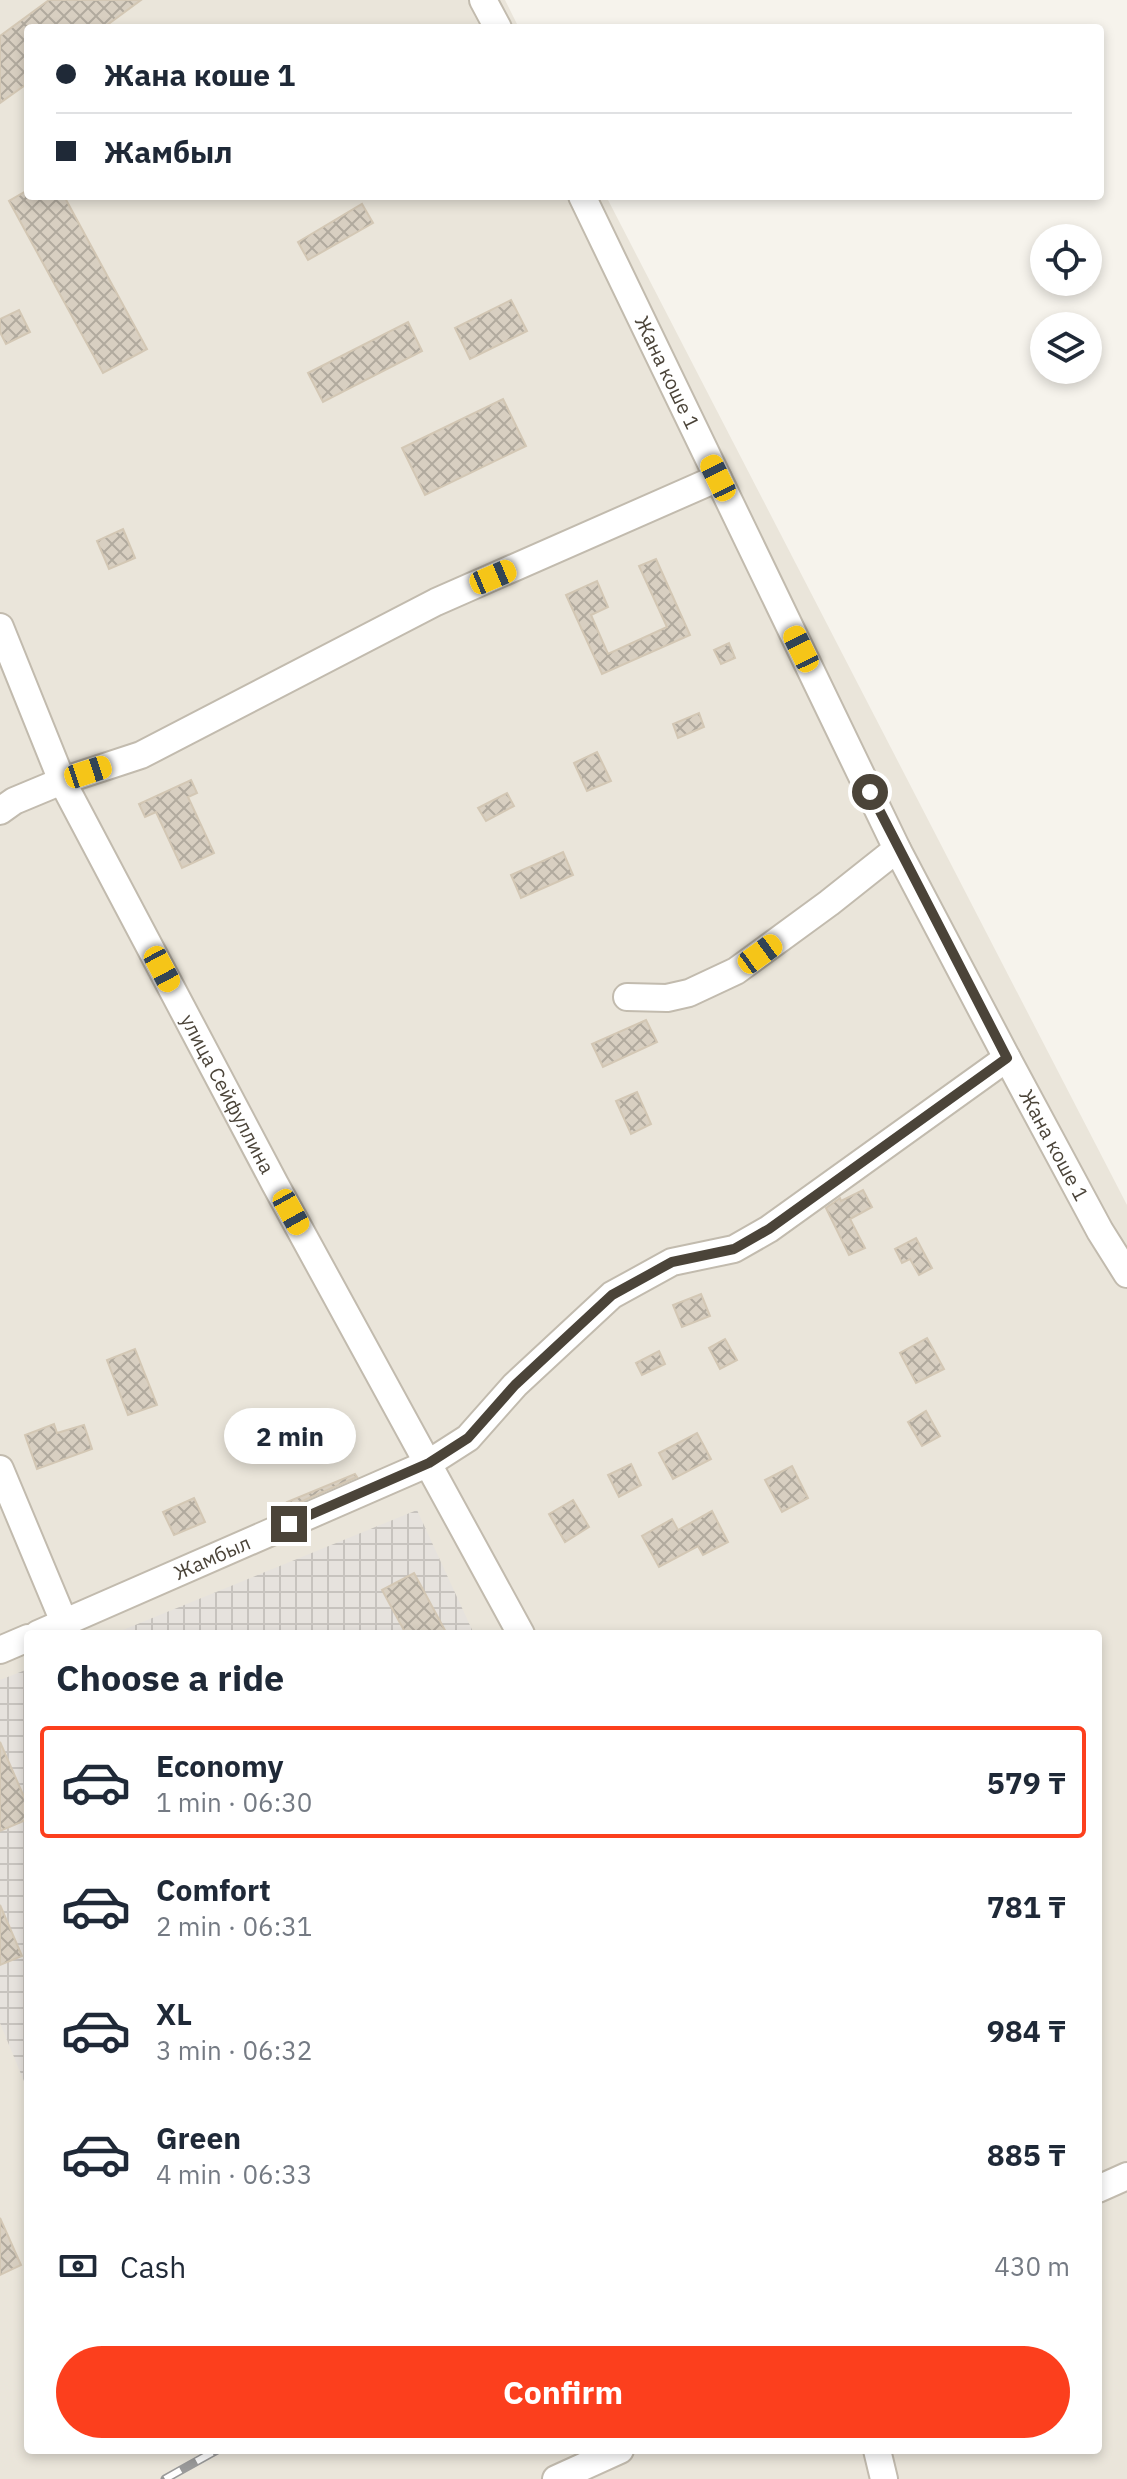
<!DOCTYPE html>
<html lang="en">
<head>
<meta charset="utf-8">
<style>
	body { margin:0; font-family:"IBM Plex Sans",sans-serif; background:#f2f2f3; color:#1f2937; height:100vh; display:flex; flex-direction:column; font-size:30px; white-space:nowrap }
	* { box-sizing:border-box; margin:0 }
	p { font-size:26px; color:#747a83 }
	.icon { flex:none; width:44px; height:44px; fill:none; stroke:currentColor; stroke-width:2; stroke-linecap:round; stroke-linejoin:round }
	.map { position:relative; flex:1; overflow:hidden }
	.sheet { position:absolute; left:24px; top:1630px; width:1078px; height:824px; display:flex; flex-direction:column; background:#fff; border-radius:8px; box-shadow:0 4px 12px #0003 }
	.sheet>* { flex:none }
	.banner { position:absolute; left:24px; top:24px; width:1080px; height:176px; border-radius:8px; box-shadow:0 4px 12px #0003; display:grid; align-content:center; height:176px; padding:0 32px; background:#fff }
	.controls { position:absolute; left:1030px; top:224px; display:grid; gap:16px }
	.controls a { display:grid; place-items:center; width:72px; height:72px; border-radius:50%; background:#fff; box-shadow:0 4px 12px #0003; font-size:40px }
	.end { position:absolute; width:36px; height:36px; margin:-18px; border:10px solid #4b4439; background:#fff; box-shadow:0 0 0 4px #fff }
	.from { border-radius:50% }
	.bubble { position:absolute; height:56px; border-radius:28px; background:#fff; box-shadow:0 4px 12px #0003; font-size:26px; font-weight:700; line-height:56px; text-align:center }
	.car { position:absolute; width:24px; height:48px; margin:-24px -12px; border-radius:10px; box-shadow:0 0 6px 2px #0007; background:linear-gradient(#f5c518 24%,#345 0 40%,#f5c518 0 76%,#345 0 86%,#f5c518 0) }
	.banner b { display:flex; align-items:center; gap:28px; height:76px; font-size:30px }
	.banner b+b { border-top:2px solid #e0e1e3 }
	.banner i { width:20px; height:20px; background:#1f2937 }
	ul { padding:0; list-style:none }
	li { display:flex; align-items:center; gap:24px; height:112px; margin:0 16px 12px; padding:0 16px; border:4px solid transparent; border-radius:8px }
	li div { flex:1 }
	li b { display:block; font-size:30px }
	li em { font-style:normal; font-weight:700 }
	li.current { border-color:#fc3f1d }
	li>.icon { width:72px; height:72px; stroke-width:1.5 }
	h2 { padding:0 32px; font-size:36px; line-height:96px }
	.pay { display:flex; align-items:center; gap:20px; height:88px; padding:0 32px; font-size:30px }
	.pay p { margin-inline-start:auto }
	.button { display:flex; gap:16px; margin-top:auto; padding:16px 32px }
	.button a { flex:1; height:92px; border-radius:48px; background:#fc3f1d; color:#fff; font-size:32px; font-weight:700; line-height:92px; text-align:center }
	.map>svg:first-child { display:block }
	.residential { fill:#eae5da; fill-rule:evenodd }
	.industrial { fill:url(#industrial-grid) }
	.building { fill:url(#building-cross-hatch); stroke:#d3c7b4; stroke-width:2 }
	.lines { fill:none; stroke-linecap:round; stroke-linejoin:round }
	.minor-casing { stroke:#c2bbae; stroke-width:30 }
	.minor { stroke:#fff; stroke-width:26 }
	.rail-casing { stroke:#9a9a9a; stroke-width:9 }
	.rail { stroke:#fff; stroke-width:6; stroke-dasharray:18; stroke-linecap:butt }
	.route { stroke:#4b4439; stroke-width:10 }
	.labels { text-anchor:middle; stroke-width:6; stroke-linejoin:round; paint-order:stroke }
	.street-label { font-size:20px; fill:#4b4439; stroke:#fff }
</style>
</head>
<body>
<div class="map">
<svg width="1127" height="2479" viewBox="0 0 1127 2479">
	<defs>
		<pattern id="industrial-grid" width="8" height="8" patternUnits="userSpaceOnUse" patternTransform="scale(2)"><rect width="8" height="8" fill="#e6e2dd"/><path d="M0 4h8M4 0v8" fill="none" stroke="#c7c3be"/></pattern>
		<pattern id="building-cross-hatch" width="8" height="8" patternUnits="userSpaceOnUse" patternTransform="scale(2)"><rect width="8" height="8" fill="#d8cfc1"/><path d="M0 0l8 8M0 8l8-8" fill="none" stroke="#b1aa9e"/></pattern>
	</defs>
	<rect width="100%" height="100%" fill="#f6f3ec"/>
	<path class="residential" d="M 0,0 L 505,0 L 519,28 L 28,28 L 28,196 L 606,196 L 1127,1205 L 1127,2479 L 0,2479 ZM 28,1634 L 1098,1634 L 1098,2450 L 28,2450 Z"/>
	<g class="industrial">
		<path d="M 417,1510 L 474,1634 L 113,1634 Z"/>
		<path d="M 28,1669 L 28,2091 L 0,2023 L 0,1680 Z"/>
	</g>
	<g class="building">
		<path d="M 49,0 L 141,0 L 103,28 L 28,28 L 28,83 L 0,103 L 0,36 Z"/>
		<path d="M 28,190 L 28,196 L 64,196 L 147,349 L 103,373 L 9,201 Z"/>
		<path d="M 362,204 L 373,223 L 308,260 L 298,242 Z"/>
		<path d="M 511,300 L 527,331 L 470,359 L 455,328 Z"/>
		<path d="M 19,310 L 30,332 L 6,344 L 0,332 L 0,319 Z"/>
		<path d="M 408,322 L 422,351 L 323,402 L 308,373 Z"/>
		<path d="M 503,399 L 526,446 L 425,495 L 402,448 Z"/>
		<path d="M 123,529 L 135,558 L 109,569 L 97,541 Z"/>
		<path d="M 656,559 L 690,635 L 602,674 L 566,595 L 597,581 L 608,607 L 591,615 L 608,654 L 667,627 L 639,566 Z"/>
		<path d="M 729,643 L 735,658 L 721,664 L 714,650 Z"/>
		<path d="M 699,713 L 704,727 L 678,738 L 673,724 Z"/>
		<path d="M 597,752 L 611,781 L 587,791 L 574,763 Z"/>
		<path d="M 191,780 L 197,793 L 188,797 L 214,853 L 182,868 L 156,812 L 145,817 L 139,804 Z"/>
		<path d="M 507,793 L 514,806 L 486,821 L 478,808 Z"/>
		<path d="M 563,852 L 573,875 L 521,898 L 511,875 Z"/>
		<path d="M 646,1020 L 657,1042 L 603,1067 L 592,1044 Z"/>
		<path d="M 637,1092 L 651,1124 L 631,1134 L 616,1101 Z"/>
		<path d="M 863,1190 L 872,1207 L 850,1219 L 865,1248 L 849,1255 L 826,1208 L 840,1198 L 841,1201 Z"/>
		<path d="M 916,1238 L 932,1268 L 919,1275 L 910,1259 L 902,1263 L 895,1249 Z"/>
		<path d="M 701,1294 L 710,1316 L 682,1327 L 673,1305 Z"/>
		<path d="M 927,1338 L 944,1369 L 916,1383 L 900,1353 Z"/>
		<path d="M 725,1339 L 737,1360 L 720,1369 L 709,1348 Z"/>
		<path d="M 135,1349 L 157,1405 L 128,1415 L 107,1360 Z"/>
		<path d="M 659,1351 L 665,1364 L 642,1375 L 636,1363 Z"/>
		<path d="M 926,1411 L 940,1436 L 922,1446 L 908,1422 Z"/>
		<path d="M 54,1424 L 57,1433 L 84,1425 L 92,1449 L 37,1469 L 25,1435 Z"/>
		<path d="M 697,1433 L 711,1459 L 673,1479 L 659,1453 Z"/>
		<path d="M 631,1464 L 641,1485 L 619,1497 L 608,1475 Z"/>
		<path d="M 792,1466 L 808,1498 L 782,1512 L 765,1480 Z"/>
		<path d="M 355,1474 L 357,1477 L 289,1507 L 287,1502 Z"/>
		<path d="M 194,1498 L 205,1522 L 174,1535 L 163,1512 Z"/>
		<path d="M 573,1500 L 589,1527 L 565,1542 L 549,1514 Z"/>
		<path d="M 712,1511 L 728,1542 L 703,1555 L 698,1546 L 659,1567 L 642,1536 L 672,1519 L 678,1530 Z"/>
		<path d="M 414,1573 L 447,1634 L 406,1634 L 382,1590 Z"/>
		<path d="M 0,1742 L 28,1806 L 28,1819 L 0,1831 Z"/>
		<path d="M 0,1905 L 22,1956 L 0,1965 Z"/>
		<path d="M 0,2218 L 21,2265 L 0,2275 Z"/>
	</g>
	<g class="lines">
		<g class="minor-casing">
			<g id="minor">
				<path d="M 483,0 L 498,28"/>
				<path id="s1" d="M 582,196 L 897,849 L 1007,1058 L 1100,1231 L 1127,1274"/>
				<path id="s2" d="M 0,627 L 62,781 L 275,1184 L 521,1634"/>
				<path d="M 0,811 L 14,801 L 62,781 L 141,755 L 436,602 L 718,478"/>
				<path d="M 627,997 L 667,998 L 689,993 L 736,971 L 829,903 L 897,849"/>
				<path d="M 0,1469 L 64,1622"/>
				<path id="s3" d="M 38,1634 L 429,1463 L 468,1438 L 515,1385 L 612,1295 L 672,1262 L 734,1249 L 769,1229 L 1007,1058"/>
				<path d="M 0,1650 L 28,1638"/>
				<path d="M 1098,2189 L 1127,2176"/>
				<path d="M 877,2450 L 884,2479"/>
				<path d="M 556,2479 L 620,2450"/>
			</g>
		</g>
		<use href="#minor" class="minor"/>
		<g class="rail-casing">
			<path id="rail" d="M 165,2479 L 217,2450"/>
		</g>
		<use href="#rail" class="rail"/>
	</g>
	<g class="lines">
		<path class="route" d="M 289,1524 L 429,1463 L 468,1438 L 515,1385 L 612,1295 L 672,1262 L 734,1249 L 769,1229 L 1007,1058 L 870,792"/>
	</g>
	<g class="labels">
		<g class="street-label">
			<text dy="7" stroke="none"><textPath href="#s1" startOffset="196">Жана коше 1</textPath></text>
			<text dy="7" stroke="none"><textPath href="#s2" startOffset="520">улица Сейфуллина</textPath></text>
			<text dy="7" stroke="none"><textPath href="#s1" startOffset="1060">Жана коше 1</textPath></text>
			<text dy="7" stroke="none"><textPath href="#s3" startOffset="190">Жамбыл</textPath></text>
		</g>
	</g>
</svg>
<div class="controls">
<a><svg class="icon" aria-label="locate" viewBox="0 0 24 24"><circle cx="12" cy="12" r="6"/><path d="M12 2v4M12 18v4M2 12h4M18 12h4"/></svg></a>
<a><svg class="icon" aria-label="layers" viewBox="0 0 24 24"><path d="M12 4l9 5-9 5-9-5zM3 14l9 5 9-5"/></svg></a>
</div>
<i class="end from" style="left:870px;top:792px"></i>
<i class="end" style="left:289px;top:1524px"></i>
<div class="bubble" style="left:224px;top:1408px;width:132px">2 min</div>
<i class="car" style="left:718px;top:478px;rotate:334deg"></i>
<i class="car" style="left:493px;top:577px;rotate:67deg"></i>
<i class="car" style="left:801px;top:649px;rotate:334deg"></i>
<i class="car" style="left:88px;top:772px;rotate:72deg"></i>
<i class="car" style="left:760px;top:954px;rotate:54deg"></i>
<i class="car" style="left:162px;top:969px;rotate:152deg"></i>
<i class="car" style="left:291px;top:1212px;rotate:151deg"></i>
<div class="banner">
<b><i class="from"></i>Жана коше 1</b>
<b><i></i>Жамбыл</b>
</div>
<section class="sheet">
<h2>Choose a ride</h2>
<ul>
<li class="current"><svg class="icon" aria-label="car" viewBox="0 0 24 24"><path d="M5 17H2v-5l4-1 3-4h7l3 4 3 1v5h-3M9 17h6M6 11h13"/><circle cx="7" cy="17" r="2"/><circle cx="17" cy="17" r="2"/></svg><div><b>Economy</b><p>1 min · 06:30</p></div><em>579 ₸</em></li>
<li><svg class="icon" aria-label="car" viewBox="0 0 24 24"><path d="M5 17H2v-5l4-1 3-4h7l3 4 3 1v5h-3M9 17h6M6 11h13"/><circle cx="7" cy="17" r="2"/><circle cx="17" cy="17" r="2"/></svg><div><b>Comfort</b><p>2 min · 06:31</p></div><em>781 ₸</em></li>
<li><svg class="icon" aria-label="car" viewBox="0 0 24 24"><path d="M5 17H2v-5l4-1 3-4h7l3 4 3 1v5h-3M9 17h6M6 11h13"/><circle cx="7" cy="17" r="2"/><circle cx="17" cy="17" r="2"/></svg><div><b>XL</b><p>3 min · 06:32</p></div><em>984 ₸</em></li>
<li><svg class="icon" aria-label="car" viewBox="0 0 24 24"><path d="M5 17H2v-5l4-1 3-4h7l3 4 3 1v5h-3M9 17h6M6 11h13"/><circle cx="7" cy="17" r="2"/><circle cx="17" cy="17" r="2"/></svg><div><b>Green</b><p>4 min · 06:33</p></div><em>885 ₸</em></li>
</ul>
<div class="pay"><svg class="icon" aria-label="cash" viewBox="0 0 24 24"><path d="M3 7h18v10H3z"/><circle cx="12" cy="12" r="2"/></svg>Cash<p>430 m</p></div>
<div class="button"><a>Confirm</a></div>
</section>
</div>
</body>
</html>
